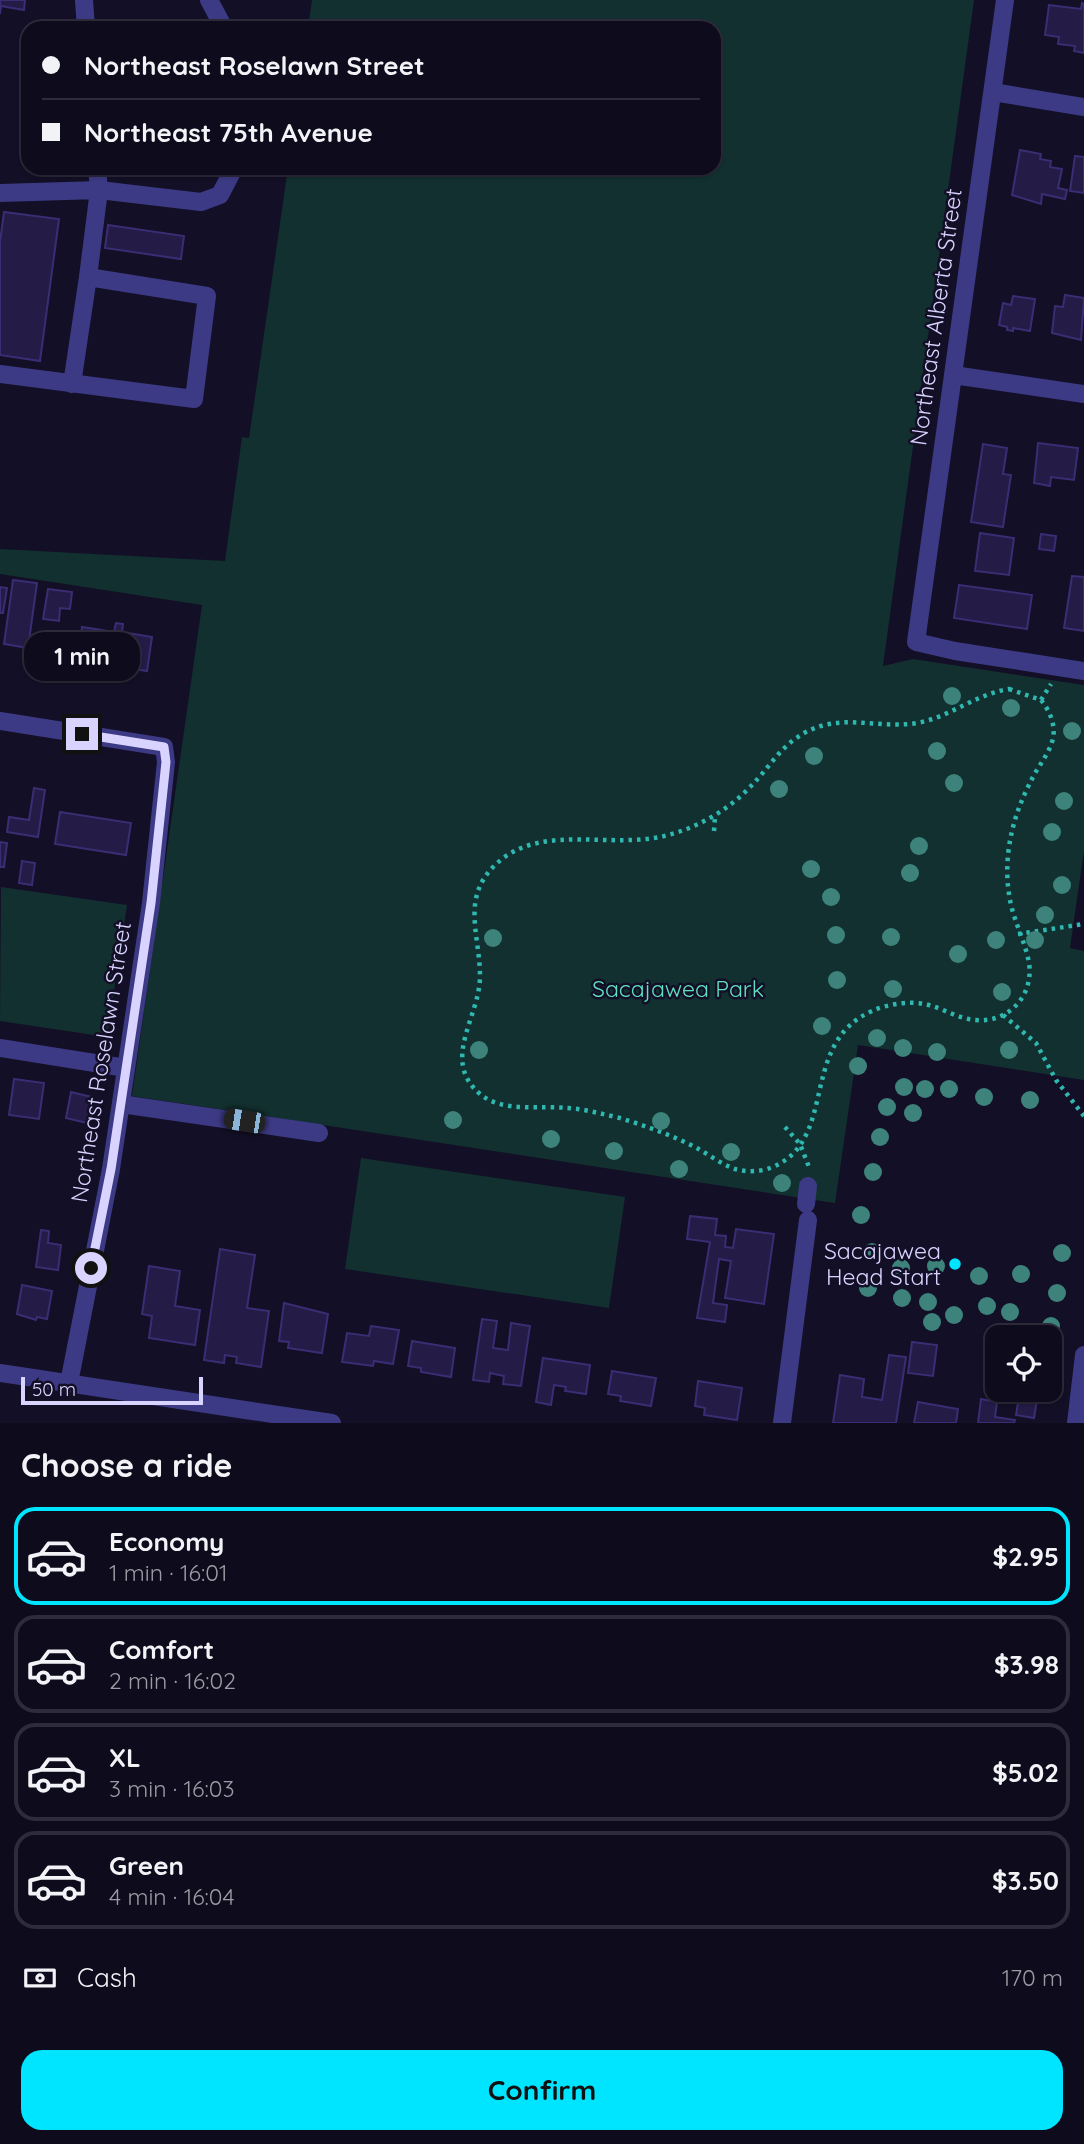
<!DOCTYPE html>
<html lang="en">
<head>
<meta charset="utf-8">
<style>
	body { margin:0; font-family:Quicksand,sans-serif; background:#1c1929; color:#f1f3f6; height:100vh; display:flex; flex-direction:column; font-size:26px; white-space:nowrap }
	* { box-sizing:border-box; margin:0 }
	p { font-size:23px; color:#9b9ba3 }
	.icon { flex:none; width:38px; height:38px; fill:none; stroke:currentColor; stroke-width:2; stroke-linecap:round; stroke-linejoin:round }
	.map { position:relative; height:1423px; overflow:hidden }
	.sheet { display:flex; flex-direction:column; background:#0e0b1c; flex:1 }
	.sheet>* { flex:none }
	.guide { position:absolute; left:21px; top:21px; width:700px; height:154px; border-radius:21px; box-shadow:0 2px 5px #0004,0 0 0 2px #2e2b3b; display:grid; align-content:center; height:154px; padding:0 21px; background:#0e0b1c }
	.controls { position:absolute; left:985px; top:1325px; display:grid; gap:14px }
	.controls a { display:grid; place-items:center; width:77px; height:77px; border-radius:14px; background:#0e0b1c; box-shadow:0 2px 5px #0004,0 0 0 2px #2e2b3b; font-size:35px }
	.scale { position:absolute; left:21px; bottom:18px; width:182px; box-sizing:border-box; padding-left:7px; border:4px solid #d9d4ff; border-top:0; font-size:19px; line-height:24px; white-space:nowrap; color:#d9d4ff; -webkit-text-stroke:5px #130f26; paint-order:stroke }
	.end { position:absolute; width:32px; height:32px; margin:-16px; border:9px solid #d9d4ff; background:#111; box-shadow:0 0 0 4px #111 }
	.from { border-radius:50% }
	.bubble { position:absolute; height:49px; border-radius:21px; background:#0e0b1c; box-shadow:0 2px 5px #0004,0 0 0 2px #2e2b3b; font-size:23px; font-weight:700; line-height:49px; text-align:center }
	.car { position:absolute; width:21px; height:42px; margin:-21px -10px; border-radius:9px; box-shadow:0 0 5px 2px #0007; background:linear-gradient(#222 24%,#8ab4d8 0 40%,#222 0 76%,#8ab4d8 0 86%,#222 0) }
	.guide b { display:flex; align-items:center; gap:24px; height:66px; font-size:26px }
	.guide b+b { border-top:2px solid #2e2b3b }
	.guide i { width:18px; height:18px; background:#f1f3f6 }
	ul { padding:0; list-style:none }
	li { display:flex; align-items:center; gap:21px; height:98px; margin:0 14px 10px; padding:0 7px; border:4px solid #2e2b3b; border-radius:21px }
	li div { flex:1 }
	li b { display:block; font-size:26px }
	li em { font-style:normal; font-weight:700 }
	li.selected { border-color:#00e5ff }
	li>.icon { width:63px; height:63px; stroke-width:1.5 }
	h2 { padding:0 21px; font-size:32px; line-height:84px }
	.pay { display:flex; align-items:center; gap:18px; height:77px; padding:0 21px; font-size:26px }
	.pay p { margin-inline-start:auto }
	.button { display:flex; gap:14px; margin-top:auto; padding:14px 21px }
	.button a { flex:1; height:80px; border-radius:21px; background:#00e5ff; color:#111; font-size:28px; font-weight:700; line-height:80px; text-align:center }
	.map>svg:first-child { display:block }
	.green { fill:#12302f }
	.building { fill:#241b47; stroke:#3b2d73; stroke-width:2 }
	.lines { fill:none; stroke-linecap:round; stroke-linejoin:round }
	.path { stroke:#2fb8b0; stroke-width:4.5; stroke-dasharray:3.5 5; stroke-linecap:butt }
	.minor { stroke:#3d3a85; stroke-width:18 }
	.tree { fill:#3d827b }
	.route { stroke:#d9d4ff; stroke-width:9 }
	.poi-dot { fill:#00e5ff; stroke:#130f26; stroke-width:2.5 }
	.labels { text-anchor:middle; stroke-width:5; stroke-linejoin:round; paint-order:stroke }
	.street-label { font-size:23px; fill:#d9d4ff; stroke:#130f26 }
	.park-label { font-size:23px; fill:#5fe0c0; stroke:#130f26 }
	.poi-label { font-size:23px; fill:#d9d4ff; stroke:#130f26; text-anchor:end }
</style>
</head>
<body>
<div class="map">
<svg width="1084" height="1423" viewBox="0 0 1084 1423">
	<rect width="100%" height="100%" fill="#130f26"/>
	<g class="green">
		<path d="M 312,0 L 974,0 L 883,666 L 913,659 L 1084,685 L 1084,850 L 1070,948 L 1084,951 L 1084,1080 L 858,1045 L 835,1203 L 132,1096 L 202,605 L 0,574 L 0,549 L 225,561 L 242,437 L 249,438 L 288,168 L 714,168 L 714,28 L 308,28 Z"/>
		<path d="M 1,887 L 127,905 L 107,1037 L 0,1021 Z"/>
		<path d="M 361,1158 L 625,1197 L 609,1308 L 345,1269 Z"/>
	</g>
	<g class="building">
		<path d="M 0,0 L 25,0 L 24,10 L 1,6 L 0,14 Z"/>
		<path d="M 1082,3 L 1084,4 L 1084,53 L 1074,51 L 1075,46 L 1058,44 L 1059,37 L 1045,35 L 1049,5 L 1081,9 Z"/>
		<path d="M 1020,150 L 1041,154 L 1040,159 L 1051,161 L 1050,167 L 1062,169 L 1058,188 L 1067,190 L 1065,199 L 1042,194 L 1041,204 L 1012,195 Z"/>
		<path d="M 1075,156 L 1084,157 L 1084,193 L 1070,191 Z"/>
		<path d="M 4,212 L 59,219 L 40,361 L 0,355 L 0,242 Z"/>
		<path d="M 108,225 L 184,236 L 181,259 L 105,248 Z"/>
		<path d="M 1065,295 L 1084,298 L 1081,340 L 1052,333 L 1055,306 L 1063,307 Z"/>
		<path d="M 1013,296 L 1035,299 L 1030,331 L 1013,328 L 1013,331 L 1007,330 L 1007,327 L 999,325 L 1003,303 L 1011,305 Z"/>
		<path d="M 1038,443 L 1078,448 L 1074,480 L 1051,477 L 1050,486 L 1034,483 Z"/>
		<path d="M 983,444 L 1007,448 L 1003,474 L 1011,475 L 1003,527 L 971,522 Z"/>
		<path d="M 980,533 L 1014,538 L 1009,575 L 975,571 Z"/>
		<path d="M 1041,534 L 1056,536 L 1054,551 L 1039,549 Z"/>
		<path d="M 1072,576 L 1084,577 L 1084,631 L 1064,628 Z"/>
		<path d="M 13,580 L 37,583 L 28,648 L 4,644 Z"/>
		<path d="M 959,585 L 1032,595 L 1027,629 L 954,618 Z"/>
		<path d="M 0,587 L 7,588 L 3,613 L 0,613 Z"/>
		<path d="M 48,589 L 72,592 L 70,609 L 60,608 L 59,621 L 43,619 Z"/>
		<path d="M 116,623 L 123,624 L 122,632 L 152,637 L 147,671 L 77,660 L 82,627 L 114,632 Z"/>
		<path d="M 34,788 L 45,790 L 38,837 L 7,832 L 9,817 L 29,820 Z"/>
		<path d="M 60,812 L 131,823 L 126,855 L 55,844 Z"/>
		<path d="M 0,842 L 7,843 L 4,867 L 0,867 Z"/>
		<path d="M 22,861 L 35,863 L 32,885 L 19,883 Z"/>
		<path d="M 14,1079 L 44,1083 L 39,1119 L 9,1115 Z"/>
		<path d="M 71,1092 L 92,1097 L 87,1123 L 66,1118 Z"/>
		<path d="M 690,1216 L 717,1219 L 715,1235 L 726,1236 L 725,1247 L 733,1248 L 736,1229 L 774,1234 L 764,1304 L 725,1298 L 731,1261 L 719,1259 L 713,1303 L 727,1305 L 725,1322 L 697,1318 L 710,1242 L 687,1239 Z"/>
		<path d="M 41,1230 L 49,1231 L 48,1243 L 61,1245 L 58,1270 L 36,1267 Z"/>
		<path d="M 220,1249 L 255,1255 L 247,1308 L 269,1311 L 261,1367 L 236,1363 L 237,1357 L 225,1355 L 224,1363 L 204,1360 Z"/>
		<path d="M 149,1266 L 180,1271 L 175,1306 L 200,1310 L 195,1345 L 149,1338 L 152,1316 L 142,1314 Z"/>
		<path d="M 22,1285 L 52,1291 L 47,1319 L 37,1317 L 36,1320 L 17,1314 Z"/>
		<path d="M 284,1303 L 328,1314 L 322,1353 L 288,1348 L 289,1342 L 279,1341 Z"/>
		<path d="M 482,1319 L 497,1321 L 493,1348 L 508,1350 L 511,1323 L 530,1326 L 521,1386 L 503,1384 L 504,1376 L 490,1373 L 489,1382 L 473,1380 Z"/>
		<path d="M 371,1326 L 399,1330 L 393,1364 L 374,1361 L 373,1366 L 342,1362 L 347,1333 L 369,1336 Z"/>
		<path d="M 412,1341 L 455,1348 L 451,1377 L 421,1372 L 421,1368 L 408,1366 Z"/>
		<path d="M 912,1342 L 937,1345 L 933,1376 L 908,1373 Z"/>
		<path d="M 889,1355 L 906,1357 L 896,1423 L 833,1423 L 840,1375 L 864,1379 L 862,1397 L 882,1400 Z"/>
		<path d="M 543,1358 L 590,1365 L 586,1394 L 565,1391 L 566,1387 L 554,1385 L 551,1405 L 536,1402 Z"/>
		<path d="M 612,1371 L 656,1378 L 651,1406 L 620,1401 L 621,1396 L 608,1394 Z"/>
		<path d="M 698,1381 L 742,1388 L 737,1420 L 704,1415 L 705,1408 L 695,1406 Z"/>
		<path d="M 1020,1390 L 1038,1393 L 1034,1418 L 1016,1415 Z"/>
		<path d="M 981,1399 L 997,1402 L 995,1417 L 1015,1420 L 1014,1423 L 978,1423 Z"/>
		<path d="M 918,1402 L 958,1409 L 956,1423 L 914,1423 Z"/>
	</g>
	<g class="lines">
		<g class="path">
			<path d="M 1009,689 L 1041,700 C 1050,711 1057,727 1052,742 C 1048,755 1037,768 1031,781 C 1013,815 1003,855 1009,894 C 1012,918 1025,940 1029,963 C 1034,995 1009,1023 976,1020 C 958,1019 943,1008 925,1004 C 909,1001 887,1004 872,1011 C 797,1044 840,1142 770,1168 C 760,1172 745,1172 735,1169 C 721,1164 708,1154 695,1147 C 671,1135 646,1126 620,1118 C 602,1114 585,1109 567,1108 C 539,1105 503,1113 480,1094 C 440,1060 480,1017 480,976 C 480,933 458,894 502,859 C 547,824 614,850 668,835 C 699,827 730,809 752,785 C 766,771 778,751 795,739 C 836,709 873,730 917,723 C 950,717 976,694 1009,689 Z"/>
			<path d="M 1041,700 L 1051,684"/>
			<path d="M 714,831 L 715,816"/>
			<path d="M 1018,934 L 1084,924"/>
			<path d="M 1003,1015 L 1036,1043 L 1056,1080 L 1084,1116"/>
			<path d="M 785,1127 L 800,1144 L 809,1167"/>
		</g>
		<g class="minor">
			<path d="M 84,0 L 86,28"/>
			<path d="M 209,0 L 224,28"/>
			<path d="M 1005,0 L 916,642 L 955,651 L 1084,671"/>
			<path d="M 993,92 L 1084,107"/>
			<path d="M 97,168 L 99,190 L 201,202 L 220,195 L 234,168"/>
			<path d="M 0,193 L 99,190 L 88,277"/>
			<path d="M 0,374 L 194,399 L 207,296 L 88,277 L 72,384"/>
			<path d="M 953,375 L 1084,394"/>
			<path d="M 0,721 L 164,747 L 166,762 L 151,903 L 111,1169 L 69,1383"/>
			<path d="M 0,1048 L 126,1068"/>
			<path d="M 121,1104 L 319,1133"/>
			<path d="M 806,1204 L 808,1186"/>
			<path d="M 0,1373 L 332,1423"/>
			<path d="M 782,1423 L 808,1220"/>
			<path d="M 1076,1423 L 1084,1355"/>
		</g>
	</g>
	<g class="tree">
		<circle cx="952" cy="696" r="9"/>
		<circle cx="1011" cy="708" r="9"/>
		<circle cx="1072" cy="731" r="9"/>
		<circle cx="937" cy="751" r="9"/>
		<circle cx="814" cy="756" r="9"/>
		<circle cx="954" cy="783" r="9"/>
		<circle cx="779" cy="789" r="9"/>
		<circle cx="1064" cy="801" r="9"/>
		<circle cx="1052" cy="832" r="9"/>
		<circle cx="919" cy="846" r="9"/>
		<circle cx="811" cy="869" r="9"/>
		<circle cx="910" cy="873" r="9"/>
		<circle cx="1062" cy="885" r="9"/>
		<circle cx="831" cy="897" r="9"/>
		<circle cx="1045" cy="915" r="9"/>
		<circle cx="836" cy="935" r="9"/>
		<circle cx="891" cy="937" r="9"/>
		<circle cx="493" cy="938" r="9"/>
		<circle cx="996" cy="940" r="9"/>
		<circle cx="1035" cy="940" r="9"/>
		<circle cx="958" cy="954" r="9"/>
		<circle cx="837" cy="980" r="9"/>
		<circle cx="893" cy="989" r="9"/>
		<circle cx="1002" cy="992" r="9"/>
		<circle cx="822" cy="1026" r="9"/>
		<circle cx="877" cy="1038" r="9"/>
		<circle cx="903" cy="1048" r="9"/>
		<circle cx="479" cy="1050" r="9"/>
		<circle cx="1009" cy="1050" r="9"/>
		<circle cx="937" cy="1052" r="9"/>
		<circle cx="858" cy="1066" r="9"/>
		<circle cx="904" cy="1087" r="9"/>
		<circle cx="925" cy="1089" r="9"/>
		<circle cx="949" cy="1089" r="9"/>
		<circle cx="984" cy="1097" r="9"/>
		<circle cx="1030" cy="1100" r="9"/>
		<circle cx="887" cy="1107" r="9"/>
		<circle cx="913" cy="1113" r="9"/>
		<circle cx="453" cy="1120" r="9"/>
		<circle cx="661" cy="1121" r="9"/>
		<circle cx="880" cy="1137" r="9"/>
		<circle cx="551" cy="1139" r="9"/>
		<circle cx="614" cy="1151" r="9"/>
		<circle cx="731" cy="1152" r="9"/>
		<circle cx="679" cy="1169" r="9"/>
		<circle cx="873" cy="1172" r="9"/>
		<circle cx="782" cy="1183" r="9"/>
		<circle cx="861" cy="1215" r="9"/>
		<circle cx="872" cy="1252" r="9"/>
		<circle cx="1062" cy="1253" r="9"/>
		<circle cx="936" cy="1266" r="9"/>
		<circle cx="901" cy="1268" r="9"/>
		<circle cx="1021" cy="1274" r="9"/>
		<circle cx="979" cy="1276" r="9"/>
		<circle cx="868" cy="1288" r="9"/>
		<circle cx="1057" cy="1293" r="9"/>
		<circle cx="902" cy="1298" r="9"/>
		<circle cx="928" cy="1302" r="9"/>
		<circle cx="987" cy="1306" r="9"/>
		<circle cx="1010" cy="1312" r="9"/>
		<circle cx="954" cy="1315" r="9"/>
		<circle cx="932" cy="1322" r="9"/>
		<circle cx="1051" cy="1326" r="9"/>
	</g>
	<g class="lines">
		<path class="route" d="M 82,734 L 164,747 L 166,762 L 151,903 L 111,1169 L 91,1268"/>
	</g>
	<circle class="poi-dot" cx="955" cy="1264" r="7"/>
	<g class="labels">
		<g class="street-label">
			<text transform="translate(936 317) rotate(-82)" y="8">Northeast Alberta Street</text>
			<text transform="translate(101 1062) rotate(-81)" y="8">Northeast Roselawn Street</text>
		</g>
		<g class="park-label">
			<text x="678" y="997">Sacajawea Park</text>
		</g>
		<g class="poi-label">
			<text x="941" y="1259">Sacajawea<tspan x="941" dy="26">Head Start</tspan></text>
		</g>
	</g>
</svg>
<div class="controls">
<a><svg class="icon" aria-label="locate" viewBox="0 0 24 24"><circle cx="12" cy="12" r="6"/><path d="M12 2v4M12 18v4M2 12h4M18 12h4"/></svg></a>
</div>
<div class="scale">50 m</div>
<i class="end from" style="left:91px;top:1268px"></i>
<i class="end" style="left:82px;top:734px"></i>
<div class="bubble" style="left:24px;top:632px;width:116px">1 min</div>
<i class="car" style="left:244px;top:1121px;rotate:279deg"></i>
<div class="guide">
<b><i class="from"></i>Northeast Roselawn Street</b>
<b><i></i>Northeast 75th Avenue</b>
</div>
</div>
<section class="sheet">
<h2>Choose a ride</h2>
<ul>
<li class="selected"><svg class="icon" aria-label="car" viewBox="0 0 24 24"><path d="M5 17H2v-5l4-1 3-4h7l3 4 3 1v5h-3M9 17h6M6 11h13"/><circle cx="7" cy="17" r="2"/><circle cx="17" cy="17" r="2"/></svg><div><b>Economy</b><p>1 min · 16:01</p></div><em>$2.95</em></li>
<li><svg class="icon" aria-label="car" viewBox="0 0 24 24"><path d="M5 17H2v-5l4-1 3-4h7l3 4 3 1v5h-3M9 17h6M6 11h13"/><circle cx="7" cy="17" r="2"/><circle cx="17" cy="17" r="2"/></svg><div><b>Comfort</b><p>2 min · 16:02</p></div><em>$3.98</em></li>
<li><svg class="icon" aria-label="car" viewBox="0 0 24 24"><path d="M5 17H2v-5l4-1 3-4h7l3 4 3 1v5h-3M9 17h6M6 11h13"/><circle cx="7" cy="17" r="2"/><circle cx="17" cy="17" r="2"/></svg><div><b>XL</b><p>3 min · 16:03</p></div><em>$5.02</em></li>
<li><svg class="icon" aria-label="car" viewBox="0 0 24 24"><path d="M5 17H2v-5l4-1 3-4h7l3 4 3 1v5h-3M9 17h6M6 11h13"/><circle cx="7" cy="17" r="2"/><circle cx="17" cy="17" r="2"/></svg><div><b>Green</b><p>4 min · 16:04</p></div><em>$3.50</em></li>
</ul>
<div class="pay"><svg class="icon" aria-label="cash" viewBox="0 0 24 24"><path d="M3 7h18v10H3z"/><circle cx="12" cy="12" r="2"/></svg>Cash<p>170 m</p></div>
<div class="button"><a>Confirm</a></div>
</section>
</body>
</html>
